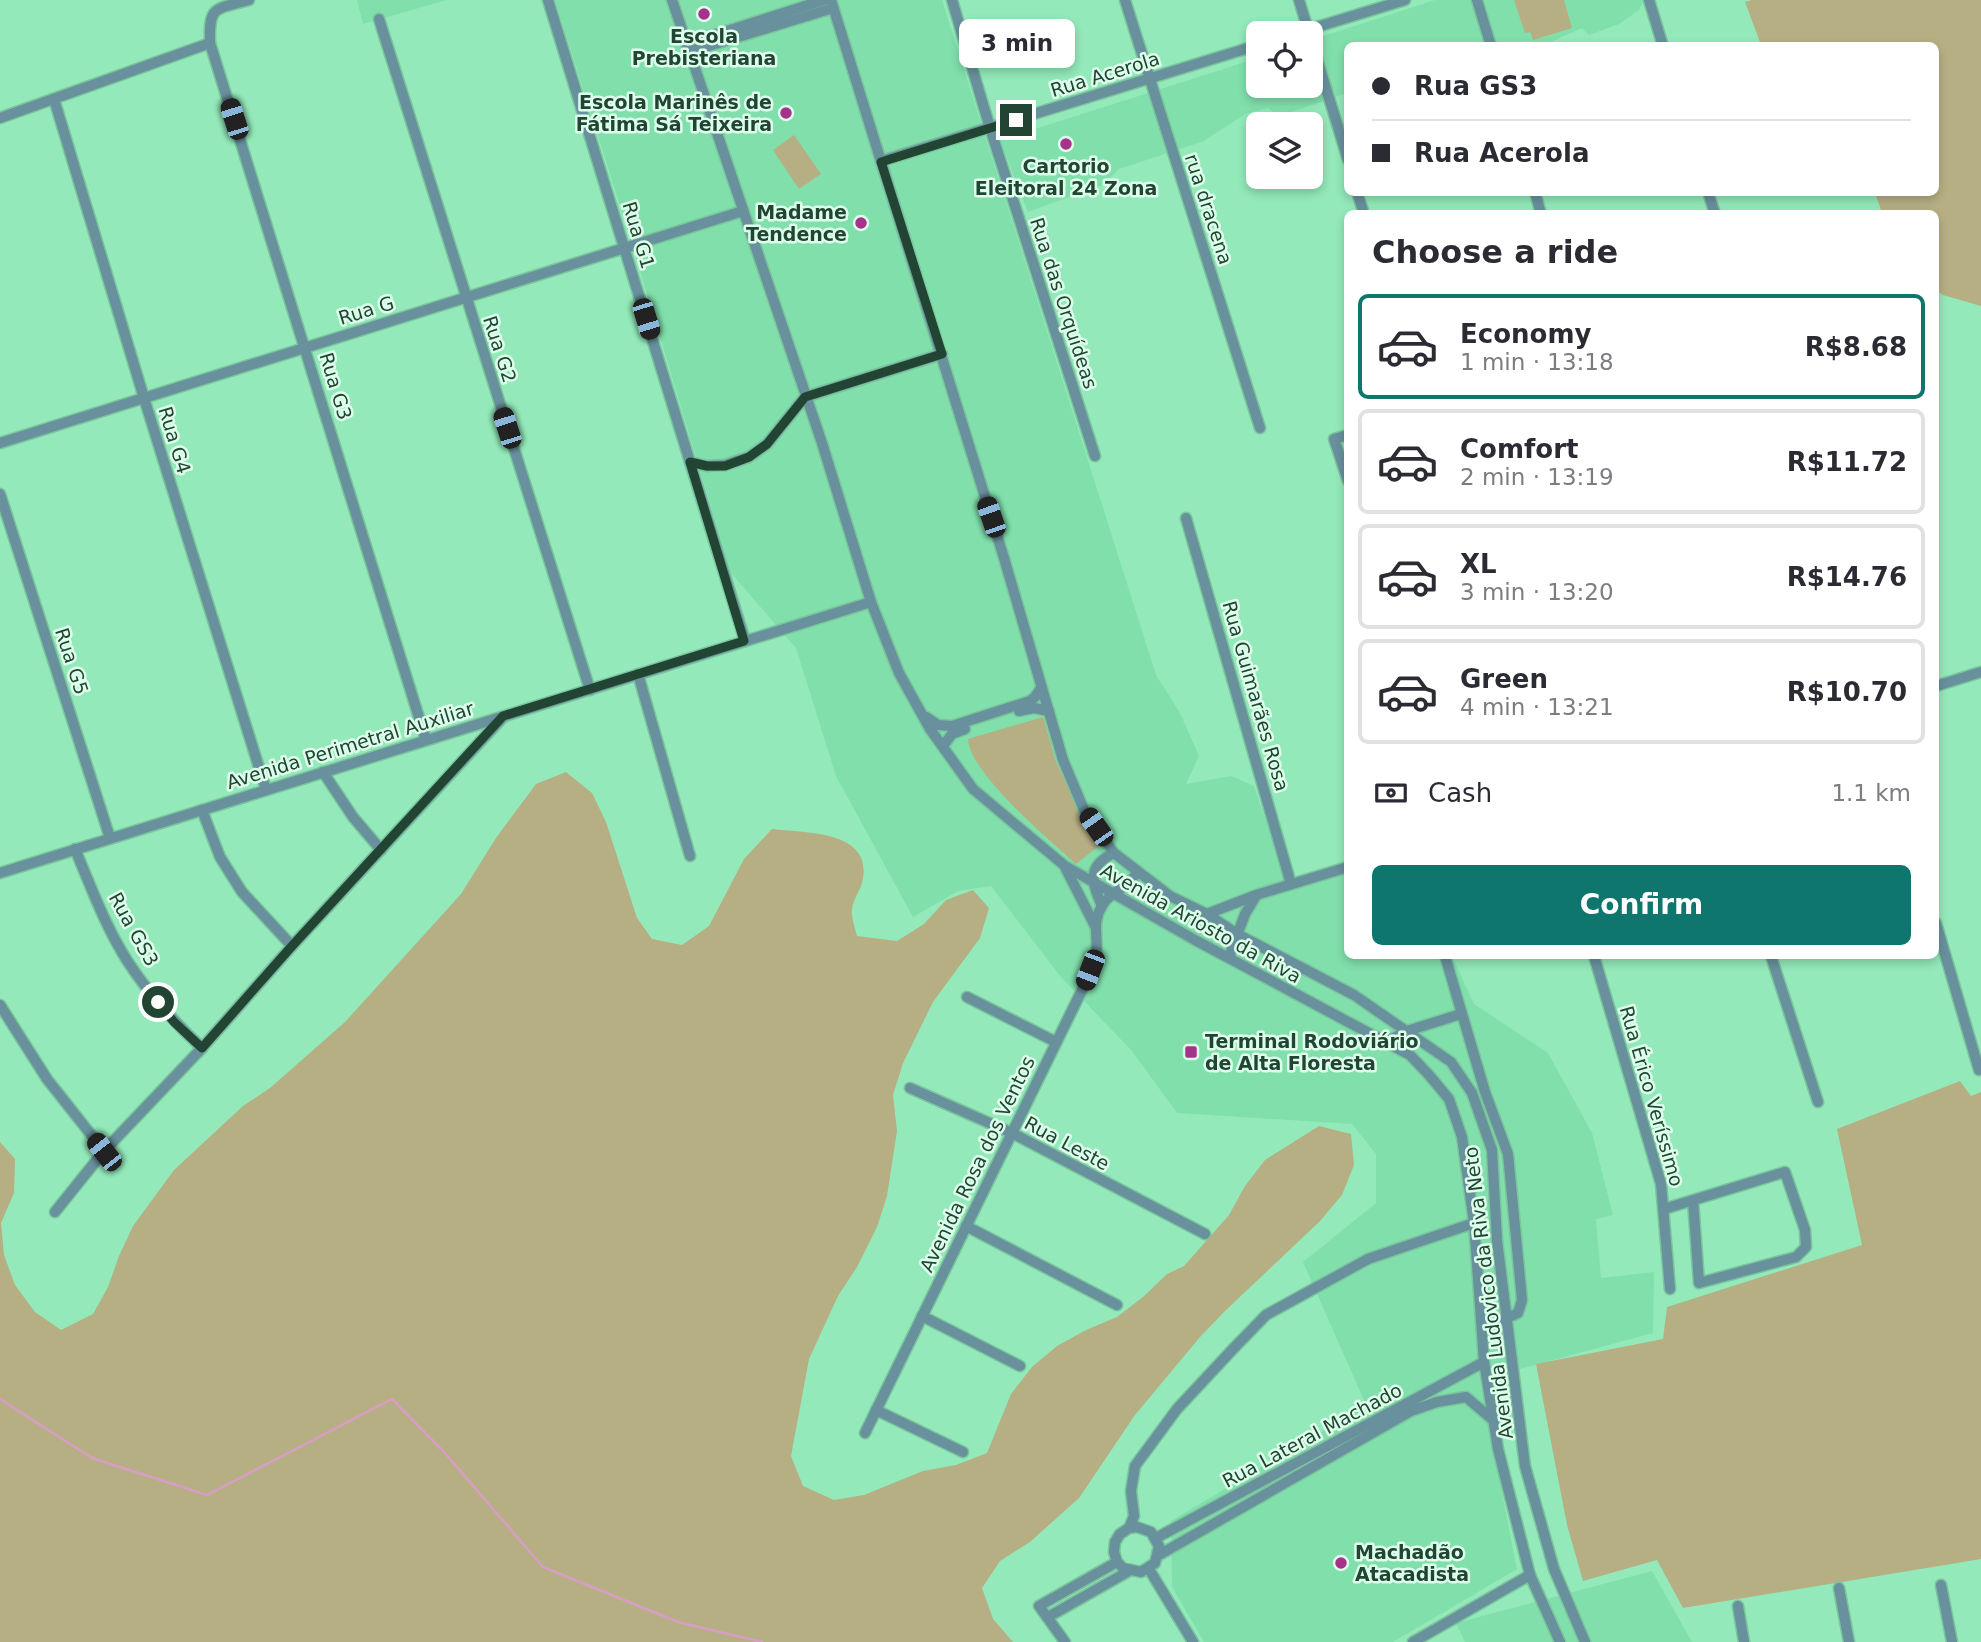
<!DOCTYPE html>
<html lang="en">
<head>
<meta charset="utf-8">
<style>
	body { margin:0; font-family:"DejaVu Sans",sans-serif; background:#f7f7f7; color:#2b2b33; height:100vh; display:flex; flex-direction:column; font-size:26px; white-space:nowrap }
	* { box-sizing:border-box; margin:0 }
	p { font-size:23px; color:#7c7c81 }
	.icon { flex:none; width:38px; height:38px; fill:none; stroke:currentColor; stroke-width:2; stroke-linecap:round; stroke-linejoin:round }
	.map { position:relative; flex:1; overflow:hidden }
	.sheet { position:absolute; left:1344px; top:210px; width:595px; height:749px; display:flex; flex-direction:column; background:#fff; border-radius:10px; box-shadow:0 4px 10px #0003 }
	.sheet>* { flex:none }
	.top-card { position:absolute; left:1344px; top:42px; width:595px; height:154px; border-radius:10px; box-shadow:0 4px 10px #0003; display:grid; align-content:center; height:154px; padding:0 28px; background:#fff }
	.controls { position:absolute; left:1246px; top:21px; display:grid; gap:14px }
	.controls a { display:grid; place-items:center; width:77px; height:77px; border-radius:10px; background:#fff; box-shadow:0 4px 10px #0003; font-size:35px }
	.end { position:absolute; width:32px; height:32px; margin:-16px; border:9px solid #214532; background:#fff; box-shadow:0 0 0 4px #fff }
	.from { border-radius:50% }
	.bubble { position:absolute; height:49px; border-radius:10px; background:#fff; box-shadow:0 4px 10px #0003; font-size:23px; font-weight:700; line-height:49px; text-align:center }
	.car { position:absolute; width:21px; height:42px; margin:-21px -10px; border-radius:9px; box-shadow:0 0 5px 2px #0007; background:linear-gradient(#222 24%,#8ab4d8 0 40%,#222 0 76%,#8ab4d8 0 86%,#222 0) }
	.top-card b { display:flex; align-items:center; gap:24px; height:66px; font-size:26px }
	.top-card b+b { border-top:2px solid #e1e1e2 }
	.top-card i { width:18px; height:18px; background:#2b2b33 }
	ul { padding:0; list-style:none }
	li { display:flex; align-items:center; gap:21px; height:105px; margin:0 14px 10px; padding:0 14px; border:4px solid #e1e1e2; border-radius:10px }
	li div { flex:1 }
	li b { display:block; font-size:26px }
	li em { font-style:normal; font-weight:700 }
	li.current { border-color:#0f766e }
	li>.icon { width:63px; height:63px; stroke-width:1.5 }
	h2 { padding:0 28px; font-size:32px; line-height:84px }
	.pay { display:flex; align-items:center; gap:18px; height:77px; padding:0 28px; font-size:26px }
	.pay p { margin-inline-start:auto }
	.action { display:flex; gap:14px; margin-top:auto; padding:14px 28px }
	.action a { flex:1; height:80px; border-radius:10px; background:#0f766e; color:#fff; font-size:28px; font-weight:700; line-height:80px; text-align:center }
	.map>svg:first-child { display:block }
	.built { fill:#81dfac }
	.green { fill:#b6af84 }
	.lines { fill:none; stroke-linecap:round; stroke-linejoin:round }
	.stream { stroke:#d89dc5; stroke-width:2.5 }
	.minor-casing { stroke:#7ac59c; stroke-width:13 }
	.minor { stroke:#68919d; stroke-width:10 }
	.route { stroke:#214532; stroke-width:9 }
	.poi-dot { fill:#a6328b; stroke:#ddfeea; stroke-width:2.5 }
	.labels { text-anchor:middle; stroke-width:5; stroke-linejoin:round; paint-order:stroke }
	.poi-label { font-size:19px; font-weight:bold; fill:#214532; stroke:#ddfeea }
	.street-label { font-size:19px; fill:#214532; stroke:#ddfeea }
</style>
</head>
<body>
<div class="map">
<svg width="1981" height="1642" viewBox="0 0 1981 1642">
	<rect width="100%" height="100%" fill="#93e9ba"/>
	<g class="built">
		<path d="M 357,0 L 447,0 L 363,24 Z"/>
		<path d="M 555,0 L 942,0 L 1156,675 L 1180,713 L 1199,756 L 1186,784 L 1231,776 L 1254,786 L 1286,879 L 1347,870 L 1348,956 L 1452,956 L 1474,1004 L 1548,1053 L 1592,1133 L 1613,1215 L 1596,1219 L 1601,1278 L 1654,1272 L 1653,1333 L 1480,1380 L 1517,1569 L 1393,1642 L 1204,1642 L 1172,1587 L 1171,1521 L 1366,1405 L 1303,1262 L 1376,1203 L 1376,1154 L 1352,1124 L 1177,1113 L 1132,1051 L 1061,977 L 991,886 L 958,891 L 913,917 L 836,776 L 796,648 L 731,573 L 628,231 Z"/>
		<path d="M 1435,0 L 1644,0 L 1639,10 L 1619,24 L 1589,35 L 1582,28 L 1544,45 L 1348,46 L 1347,93 L 1279,116 L 1268,108 L 1245,114 L 1204,141 L 1119,169 L 1102,185 L 1028,212 L 1000,140 L 1258,58 L 1258,86 L 1311,86 L 1311,40 Z"/>
		<path d="M 1652,1571 L 1692,1642 L 1465,1642 L 1456,1623 Z"/>
	</g>
	<g class="green">
		<path d="M 1514,0 L 1564,0 L 1572,28 L 1533,40 L 1530,32 L 1525,33 Z"/>
		<path d="M 1752,0 L 1981,0 L 1981,306 L 1943,295 L 1936,290 L 1936,214 L 1882,213 L 1875,193 L 1936,192 L 1936,46 L 1761,45 L 1745,2 Z"/>
		<path d="M 794,135 L 821,174 L 799,189 L 773,150 Z"/>
		<path d="M 1043,717 L 1056,762 L 1099,846 L 1076,864 C 1049,839 970,774 968,739 Z"/>
		<path d="M 566,772 L 592,793 L 606,822 L 637,918 L 652,939 L 682,945 L 709,926 L 744,859 L 772,829 C 804,833 871,830 863,878 C 862,889 853,898 852,909 C 851,917 855,928 857,936 L 897,941 L 924,924 L 946,900 L 973,890 L 989,908 L 980,938 L 933,1002 L 903,1063 L 893,1095 L 897,1131 L 887,1196 L 877,1227 L 857,1267 L 838,1296 L 809,1359 L 791,1456 L 803,1486 L 834,1500 L 864,1495 L 923,1471 L 956,1465 L 987,1453 L 1011,1394 L 1032,1367 L 1057,1346 L 1086,1330 L 1117,1317 L 1143,1297 L 1167,1274 L 1184,1266 L 1229,1215 L 1245,1186 L 1265,1160 L 1319,1126 L 1351,1134 L 1354,1165 L 1342,1195 L 1320,1221 L 1224,1312 L 1200,1337 L 1135,1415 L 1079,1498 L 1030,1542 L 1000,1561 L 982,1588 L 993,1619 L 1013,1642 L 0,1642 L 0,1142 L 15,1159 L 14,1193 L 1,1223 L 4,1255 L 15,1285 L 35,1312 L 61,1330 L 93,1314 L 108,1287 L 119,1256 L 133,1226 L 174,1170 L 243,1106 L 270,1088 L 345,1022 L 461,894 L 496,838 L 536,784 Z"/>
		<path d="M 1960,1081 L 1971,1096 L 1981,1092 L 1981,1559 L 1683,1608 L 1657,1560 L 1583,1581 L 1567,1525 L 1536,1364 L 1663,1339 L 1667,1307 L 1862,1245 L 1837,1129 Z"/>
	</g>
	<g class="lines">
		<path class="stream" d="M 0,1399 L 92,1458 L 207,1495 L 392,1399 L 444,1452 L 543,1567 L 678,1622 L 762,1642"/>
		<g class="minor-casing">
			<g id="minor">
				<path d="M 249,0 C 214,10 209,5 210,43 L 426,740"/>
				<path d="M 548,0 L 745,641"/>
				<path d="M 672,0 L 822,443 L 871,602 L 899,673 L 930,729 L 973,789 L 1065,866 L 1195,940 L 1410,1055 L 1429,1075 L 1449,1099 L 1462,1137 L 1474,1223 L 1484,1362 L 1498,1449 L 1530,1575 L 1560,1642"/>
				<path d="M 831,0 L 1004,558 L 1063,760 L 1084,810 L 1114,853 L 1170,896 L 1207,914 L 1237,934 L 1354,995 L 1451,1062 L 1472,1093 L 1492,1150 L 1497,1240 L 1525,1466 L 1554,1569 L 1585,1642"/>
				<path d="M 952,0 L 990,128 L 1095,456"/>
				<path d="M 1125,0 L 1260,428"/>
				<path d="M 1299,0 L 1309,33"/>
				<path d="M 1477,0 L 1491,46"/>
				<path d="M 1649,0 L 1663,46"/>
				<path d="M 379,19 L 590,690"/>
				<path d="M 1297,33 L 1405,0"/>
				<path d="M 1311,39 L 1348,160"/>
				<path d="M 686,44 L 824,0"/>
				<path d="M 689,52 L 833,8"/>
				<path d="M 54,99 L 144,398 L 266,790"/>
				<path d="M 0,118 L 210,43"/>
				<path d="M 881,161 L 1258,45"/>
				<path d="M 1357,192 L 1364,214"/>
				<path d="M 1535,192 L 1541,214"/>
				<path d="M 1708,192 L 1715,214"/>
				<path d="M 1348,435 L 1334,439 L 1348,481"/>
				<path d="M 0,443 L 743,211"/>
				<path d="M 690,462 L 707,466 L 725,465 L 749,457 L 767,444 L 805,397 L 942,354"/>
				<path d="M 0,494 L 110,838"/>
				<path d="M 1186,518 L 1291,884"/>
				<path d="M 638,674 L 690,856"/>
				<path d="M 1936,686 L 1981,672"/>
				<path d="M 1019,711 L 1034,708 L 1049,711"/>
				<path d="M 926,717 L 938,725 L 952,726 L 1030,701 L 1035,697 L 1041,688"/>
				<path d="M 943,746 L 952,734 L 965,729"/>
				<path d="M 323,772 L 353,817 L 381,850"/>
				<path d="M 202,810 L 220,857 L 242,892 L 292,946"/>
				<path d="M 75,849 C 91,887 106,928 128,962 C 149,994 174,1022 202,1048"/>
				<path d="M 1065,867 L 1095,926"/>
				<path d="M 0,873 L 871,602"/>
				<path d="M 1102,906 C 1092,883 1086,866 1114,853"/>
				<path d="M 1207,914 L 1256,895 L 1348,867"/>
				<path d="M 1936,923 L 1979,1070"/>
				<path d="M 1445,956 L 1485,1092 L 1508,1154 L 1522,1300 L 1518,1313 L 1498,1322 L 1481,1320"/>
				<path d="M 1594,956 L 1661,1184 L 1670,1289"/>
				<path d="M 1771,956 L 1818,1102"/>
				<path d="M 1229,957 L 1245,914 L 1256,896"/>
				<path d="M 967,997 L 1056,1042"/>
				<path d="M 0,1005 L 47,1079 L 104,1151"/>
				<path d="M 1386,1042 L 1407,1031 L 1461,1014"/>
				<path d="M 910,1088 L 1012,1133 L 1205,1234"/>
				<path d="M 1664,1209 L 1785,1172 L 1805,1230 L 1806,1247 L 1796,1257 L 1699,1283 L 1693,1200"/>
				<path d="M 55,1212 L 104,1151 L 202,1048 L 292,946 L 503,717"/>
				<path d="M 966,1226 L 1117,1305"/>
				<path d="M 922,1316 L 1020,1366"/>
				<path d="M 876,1410 L 963,1452"/>
				<path d="M 865,1433 L 1084,986 C 1087,976 1093,965 1096,955 C 1099,937 1091,924 1102,906 C 1113,887 1127,892 1137,872"/>
				<path d="M 1129,1528 L 1137,1527 L 1151,1532 L 1159,1546 L 1155,1563 L 1141,1572 L 1123,1568 L 1117,1562 L 1114,1552 L 1115,1542 L 1120,1534 L 1129,1528 L 1134,1516 L 1131,1491 L 1135,1466 L 1177,1409 L 1233,1349 L 1266,1315 L 1368,1259 L 1474,1223"/>
				<path d="M 1156,1538 L 1484,1362"/>
				<path d="M 1159,1555 L 1411,1411 L 1437,1402 L 1466,1397 L 1493,1420"/>
				<path d="M 1149,1569 L 1193,1642"/>
				<path d="M 1941,1585 L 1952,1642"/>
				<path d="M 1839,1588 L 1849,1642"/>
				<path d="M 1738,1606 L 1744,1642"/>
				<path d="M 1048,1617 L 1129,1571"/>
				<path d="M 1065,1642 L 1039,1606 L 1117,1562"/>
				<path d="M 1413,1642 L 1530,1575"/>
			</g>
		</g>
		<use href="#minor" class="minor"/>
	</g>
	<g class="lines">
		<path class="route" d="M 158,1002 L 174,1022 L 202,1048 L 292,946 L 503,716 L 744,641 L 690,462 L 707,466 L 725,466 L 749,457 L 767,444 L 805,397 L 942,354 L 881,162 L 1016,120"/>
	</g>
	<g class="poi-dot">
		<circle cx="704" cy="14" r="7"/>
		<circle cx="786" cy="113" r="7"/>
		<circle cx="1066" cy="144" r="7"/>
		<circle cx="861" cy="223" r="7"/>
		<rect x="1184" y="1045" width="14" height="14" rx="3.5"/>
		<circle cx="1341" cy="1563" r="7"/>
	</g>
	<g class="labels">
		<g class="poi-label">
			<text x="704" y="43">Escola<tspan x="704" dy="22">Prebisteriana</tspan></text>
			<text x="772" y="109" text-anchor="end">Escola Marinês de<tspan x="772" dy="22">Fátima Sá Teixeira</tspan></text>
			<text x="1066" y="173">Cartorio<tspan x="1066" dy="22">Eleitoral 24 Zona</tspan></text>
			<text x="847" y="219" text-anchor="end">Madame<tspan x="847" dy="22">Tendence</tspan></text>
			<text x="1205" y="1048" text-anchor="start">Terminal Rodoviário<tspan x="1205" dy="22">de Alta Floresta</tspan></text>
			<text x="1355" y="1559" text-anchor="start">Machadão<tspan x="1355" dy="22">Atacadista</tspan></text>
		</g>
		<g class="street-label">
			<text transform="translate(1105 74) rotate(-17)" y="7">Rua Acerola</text>
			<text transform="translate(1209 209) rotate(72)" y="7">rua dracena</text>
			<text transform="translate(639 235) rotate(73)" y="7">Rua G1</text>
			<text transform="translate(1064 303) rotate(72)" y="7">Rua das Orquídeas</text>
			<text transform="translate(366 310) rotate(-17)" y="7">Rua G</text>
			<text transform="translate(500 349) rotate(72)" y="7">Rua G2</text>
			<text transform="translate(336 386) rotate(73)" y="7">Rua G3</text>
			<text transform="translate(175 440) rotate(73)" y="7">Rua G4</text>
			<text transform="translate(72 661) rotate(72)" y="7">Rua G5</text>
			<text transform="translate(1256 696) rotate(74)" y="7">Rua Guimarães Rosa</text>
			<text transform="translate(350 745) rotate(-17)" y="7">Avenida Perimetral Auxiliar</text>
			<text transform="translate(1201 923) rotate(29)" y="7">Avenida Ariosto da Riva</text>
			<text transform="translate(134 929) rotate(61)" y="7">Rua GS3</text>
			<text transform="translate(1652 1096) rotate(74)" y="7">Rua Érico Veríssimo</text>
			<text transform="translate(1067 1143) rotate(28)" y="7">Rua Leste</text>
			<text transform="translate(977 1164) rotate(-64)" y="7">Avenida Rosa dos Ventos</text>
			<text transform="translate(1488 1293) rotate(-97)" y="7">Avenida Ludovico da Riva Neto</text>
			<text transform="translate(1312 1435) rotate(-28)" y="7">Rua Lateral Machado</text>
		</g>
	</g>
</svg>
<div class="controls">
<a><svg class="icon" aria-label="locate" viewBox="0 0 24 24"><circle cx="12" cy="12" r="6"/><path d="M12 2v4M12 18v4M2 12h4M18 12h4"/></svg></a>
<a><svg class="icon" aria-label="layers" viewBox="0 0 24 24"><path d="M12 4l9 5-9 5-9-5zM3 14l9 5 9-5"/></svg></a>
</div>
<i class="end from" style="left:158px;top:1002px"></i>
<i class="end" style="left:1016px;top:120px"></i>
<div class="bubble" style="left:959px;top:19px;width:116px">3 min</div>
<i class="car" style="left:234px;top:119px;rotate:342deg"></i>
<i class="car" style="left:646px;top:319px;rotate:163deg"></i>
<i class="car" style="left:507px;top:428px;rotate:342deg"></i>
<i class="car" style="left:991px;top:517px;rotate:341deg"></i>
<i class="car" style="left:1096px;top:827px;rotate:325deg"></i>
<i class="car" style="left:1090px;top:970px;rotate:201deg"></i>
<i class="car" style="left:104px;top:1152px;rotate:322deg"></i>
<div class="top-card">
<b><i class="from"></i>Rua GS3</b>
<b><i></i>Rua Acerola</b>
</div>
<section class="sheet">
<h2>Choose a ride</h2>
<ul>
<li class="current"><svg class="icon" aria-label="car" viewBox="0 0 24 24"><path d="M5 17H2v-5l4-1 3-4h7l3 4 3 1v5h-3M9 17h6M6 11h13"/><circle cx="7" cy="17" r="2"/><circle cx="17" cy="17" r="2"/></svg><div><b>Economy</b><p>1 min · 13:18</p></div><em>R$8.68</em></li>
<li><svg class="icon" aria-label="car" viewBox="0 0 24 24"><path d="M5 17H2v-5l4-1 3-4h7l3 4 3 1v5h-3M9 17h6M6 11h13"/><circle cx="7" cy="17" r="2"/><circle cx="17" cy="17" r="2"/></svg><div><b>Comfort</b><p>2 min · 13:19</p></div><em>R$11.72</em></li>
<li><svg class="icon" aria-label="car" viewBox="0 0 24 24"><path d="M5 17H2v-5l4-1 3-4h7l3 4 3 1v5h-3M9 17h6M6 11h13"/><circle cx="7" cy="17" r="2"/><circle cx="17" cy="17" r="2"/></svg><div><b>XL</b><p>3 min · 13:20</p></div><em>R$14.76</em></li>
<li><svg class="icon" aria-label="car" viewBox="0 0 24 24"><path d="M5 17H2v-5l4-1 3-4h7l3 4 3 1v5h-3M9 17h6M6 11h13"/><circle cx="7" cy="17" r="2"/><circle cx="17" cy="17" r="2"/></svg><div><b>Green</b><p>4 min · 13:21</p></div><em>R$10.70</em></li>
</ul>
<div class="pay"><svg class="icon" aria-label="cash" viewBox="0 0 24 24"><path d="M3 7h18v10H3z"/><circle cx="12" cy="12" r="2"/></svg>Cash<p>1.1 km</p></div>
<div class="action"><a>Confirm</a></div>
</section>
</div>
</body>
</html>
